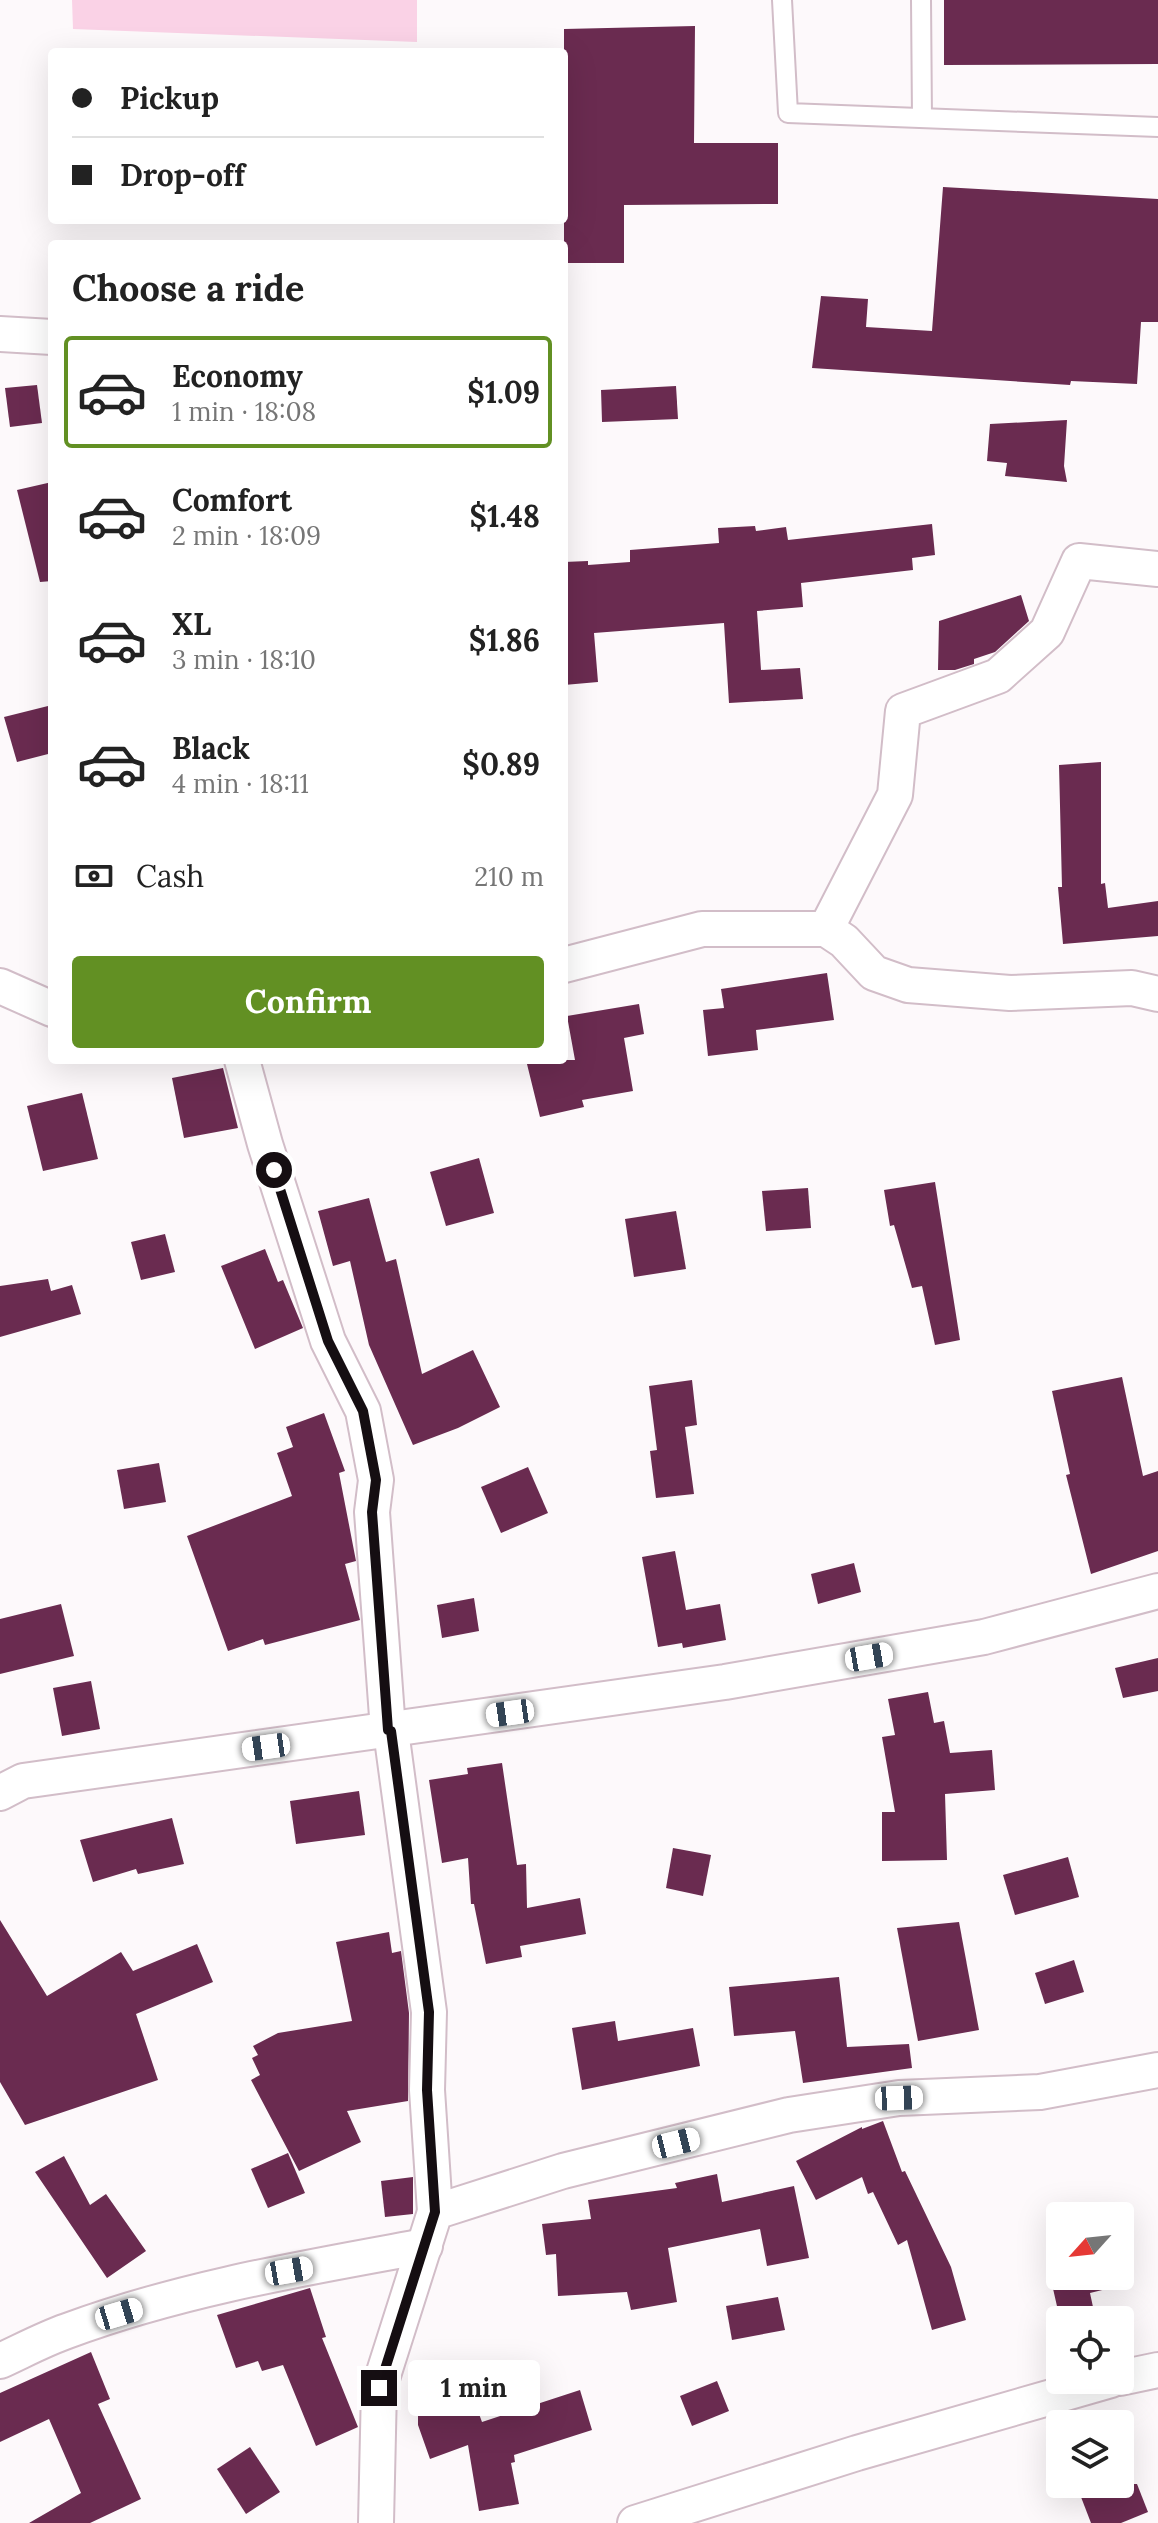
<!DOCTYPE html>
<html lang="en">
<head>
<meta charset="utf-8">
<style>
	body { margin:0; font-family:Lora,serif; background:#f2f2f2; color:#222; height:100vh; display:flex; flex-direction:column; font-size:30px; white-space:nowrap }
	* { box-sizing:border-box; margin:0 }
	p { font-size:26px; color:#767676 }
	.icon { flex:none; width:44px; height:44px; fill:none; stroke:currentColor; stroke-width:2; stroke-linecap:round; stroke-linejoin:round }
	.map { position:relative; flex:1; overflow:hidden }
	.details { position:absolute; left:48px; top:240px; width:520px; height:824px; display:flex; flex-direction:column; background:#fff; border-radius:8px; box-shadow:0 8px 32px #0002 }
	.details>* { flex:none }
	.banner { position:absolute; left:48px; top:48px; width:520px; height:176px; border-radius:8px; box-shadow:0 8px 32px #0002; display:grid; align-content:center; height:176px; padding:0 24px; background:#fff }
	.needle { width:52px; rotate:243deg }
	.buttons { position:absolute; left:1046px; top:2202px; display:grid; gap:16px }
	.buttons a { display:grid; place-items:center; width:88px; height:88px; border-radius:8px; background:#fff; box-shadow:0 8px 32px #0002; font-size:40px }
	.end { position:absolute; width:36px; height:36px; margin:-18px; border:10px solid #150e12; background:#fff; box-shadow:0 0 0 4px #fff }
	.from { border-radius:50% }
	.bubble { position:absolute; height:56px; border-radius:8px; background:#fff; box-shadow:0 8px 32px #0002; font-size:26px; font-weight:700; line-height:56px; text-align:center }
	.car { position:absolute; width:24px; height:48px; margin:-24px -12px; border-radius:10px; box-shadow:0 0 6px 2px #0007; background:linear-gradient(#fff 24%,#345 0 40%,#fff 0 76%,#345 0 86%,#fff 0) }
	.banner b { display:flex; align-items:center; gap:28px; height:76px; font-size:30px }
	.banner b+b { border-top:2px solid #e0e0e0 }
	.banner i { width:20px; height:20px; background:#222 }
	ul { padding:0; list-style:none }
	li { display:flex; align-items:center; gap:24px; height:112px; margin:0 16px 12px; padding:0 8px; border:4px solid transparent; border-radius:8px }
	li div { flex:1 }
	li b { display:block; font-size:30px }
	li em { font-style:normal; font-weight:700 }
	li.on { border-color:#629023 }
	li>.icon { width:72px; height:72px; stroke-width:1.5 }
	h2 { padding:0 24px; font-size:36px; line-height:96px }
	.pay { display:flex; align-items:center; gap:20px; height:88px; padding:0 24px; font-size:30px }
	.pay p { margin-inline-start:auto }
	.cta { display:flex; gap:16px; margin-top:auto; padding:16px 24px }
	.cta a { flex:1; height:92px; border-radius:8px; background:#629023; color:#fff; font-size:32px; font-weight:700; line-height:92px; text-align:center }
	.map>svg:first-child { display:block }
	.green { fill:#fad2e6 }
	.building { fill:#6a2b50 }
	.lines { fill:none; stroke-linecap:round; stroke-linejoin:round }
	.lane-casing { stroke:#d2bdc8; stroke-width:22 }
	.street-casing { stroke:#d2bdc8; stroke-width:38 }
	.lane { stroke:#fff; stroke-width:18 }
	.street { stroke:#fff; stroke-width:34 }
	.route { stroke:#150e12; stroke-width:10 }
</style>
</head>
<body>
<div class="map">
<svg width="1158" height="2523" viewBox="0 0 1158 2523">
	<rect width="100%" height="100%" fill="#fdf9fb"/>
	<path class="green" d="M 72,0 L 417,0 L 417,42 L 73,29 Z"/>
	<g class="building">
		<path d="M 944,0 L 1158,0 L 1158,64 L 944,65 Z"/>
		<path d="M 695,26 L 694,143 L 778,143 L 778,204 L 624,205 L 624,263 L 564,263 L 564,29 Z"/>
		<path d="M 943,187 L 1158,199 L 1158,322 L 1141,322 L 1137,384 L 1071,381 L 1070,385 L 812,368 L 821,296 L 868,299 L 866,327 L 932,331 Z"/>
		<path d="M 37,385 L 42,423 L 10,427 L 5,388 Z"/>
		<path d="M 676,386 L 678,419 L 602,422 L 601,390 Z"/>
		<path d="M 1067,420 L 1064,466 L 1067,482 L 1005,476 L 1007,463 L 987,461 L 990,424 Z"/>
		<path d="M 52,482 L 52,581 L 40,582 L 17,490 Z"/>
		<path d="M 932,524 L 935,555 L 912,558 L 913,570 L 801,583 L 803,607 L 757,611 L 761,670 L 800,668 L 803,699 L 729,703 L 724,623 L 594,633 L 598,682 L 564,685 L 564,562 L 588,561 L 588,565 L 630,562 L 630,550 L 719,543 L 718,528 L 755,526 L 756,531 L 786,527 L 788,540 Z"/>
		<path d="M 1021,595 L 1029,621 L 995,652 L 974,659 L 974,664 L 955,670 L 938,670 L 939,621 Z"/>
		<path d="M 52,705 L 52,753 L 17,762 L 4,717 Z"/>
		<path d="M 1101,762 L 1101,884 L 1105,883 L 1108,908 L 1158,901 L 1158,936 L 1063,944 L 1058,887 L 1062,887 L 1059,765 Z"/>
		<path d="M 827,973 L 834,1020 L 756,1030 L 758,1050 L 708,1056 L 703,1010 L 724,1008 L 721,989 Z"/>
		<path d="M 639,1004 L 644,1034 L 624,1038 L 633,1091 L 582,1100 L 584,1107 L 540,1117 L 526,1060 L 575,1060 L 567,1016 Z"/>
		<path d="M 223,1068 L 238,1128 L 184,1138 L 172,1078 Z"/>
		<path d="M 82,1093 L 98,1159 L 43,1171 L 27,1106 Z"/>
		<path d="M 479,1158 L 494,1213 L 446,1226 L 430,1172 Z"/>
		<path d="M 935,1182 L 960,1340 L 935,1345 L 922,1286 L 912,1288 L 894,1225 L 890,1226 L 884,1190 Z"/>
		<path d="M 808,1188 L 811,1228 L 766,1231 L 762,1191 Z"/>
		<path d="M 369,1198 L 386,1262 L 396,1259 L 422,1374 L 473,1350 L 500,1407 L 458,1428 L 413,1445 L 369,1345 L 350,1261 L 333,1266 L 318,1211 Z"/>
		<path d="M 676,1211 L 686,1269 L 634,1277 L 625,1219 Z"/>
		<path d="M 165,1234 L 175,1272 L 141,1280 L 131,1242 Z"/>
		<path d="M 265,1249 L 278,1282 L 283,1280 L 303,1328 L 255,1349 L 221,1266 Z"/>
		<path d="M 48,1279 L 51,1291 L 72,1285 L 81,1314 L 0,1337 L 0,1286 Z"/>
		<path d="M 1122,1377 L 1143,1476 L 1158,1471 L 1158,1551 L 1091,1574 L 1066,1475 L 1070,1474 L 1052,1391 Z"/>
		<path d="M 692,1380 L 697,1425 L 685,1427 L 694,1494 L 656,1498 L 650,1451 L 657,1450 L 649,1386 Z"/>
		<path d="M 324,1413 L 345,1471 L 339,1473 L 356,1561 L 345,1564 L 360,1620 L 265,1645 L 263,1639 L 228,1651 L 187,1536 L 292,1496 L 277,1453 L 293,1447 L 286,1427 Z"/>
		<path d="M 159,1463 L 166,1502 L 124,1509 L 117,1470 Z"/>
		<path d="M 528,1467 L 548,1513 L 501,1533 L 481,1487 Z"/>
		<path d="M 675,1551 L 686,1610 L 720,1604 L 726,1640 L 683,1648 L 682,1643 L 658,1647 L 642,1557 Z"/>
		<path d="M 854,1563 L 861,1592 L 818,1604 L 811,1574 Z"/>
		<path d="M 474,1598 L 479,1631 L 442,1638 L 437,1605 Z"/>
		<path d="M 61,1604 L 74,1656 L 0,1674 L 0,1619 Z"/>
		<path d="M 1158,1658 L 1158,1691 L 1123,1698 L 1115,1668 Z"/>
		<path d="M 91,1681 L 100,1729 L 62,1736 L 53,1688 Z"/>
		<path d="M 928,1692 L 934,1723 L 944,1721 L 950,1753 L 992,1750 L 995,1790 L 945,1794 L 947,1860 L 882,1861 L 882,1812 L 895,1812 L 882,1737 L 895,1735 L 888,1699 Z"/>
		<path d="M 502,1763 L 517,1865 L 526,1864 L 527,1908 L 580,1898 L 586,1934 L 520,1946 L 522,1957 L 486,1964 L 474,1904 L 471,1904 L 468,1858 L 442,1863 L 429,1780 L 468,1774 L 467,1768 Z"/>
		<path d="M 359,1791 L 365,1835 L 296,1844 L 290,1801 Z"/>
		<path d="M 172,1818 L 184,1864 L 138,1874 L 136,1869 L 93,1882 L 80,1840 Z"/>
		<path d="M 673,1848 L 711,1855 L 703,1896 L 666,1888 Z"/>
		<path d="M 1068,1857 L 1079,1897 L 1015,1915 L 1003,1875 Z"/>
		<path d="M 0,1920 L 47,1996 L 121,1952 L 133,1971 L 197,1944 L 213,1982 L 136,2014 L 158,2080 L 25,2125 L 0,2082 Z"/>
		<path d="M 959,1922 L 979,2030 L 918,2041 L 897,1928 Z"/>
		<path d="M 389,1932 L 392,1953 L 401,1951 L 409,2013 L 408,2101 L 347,2111 L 361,2142 L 299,2171 L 251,2080 L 260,2075 L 252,2058 L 258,2055 L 253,2046 L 278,2033 L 352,2021 L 336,1942 Z"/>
		<path d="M 1074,1960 L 1084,1992 L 1045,2004 L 1035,1973 Z"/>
		<path d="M 839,1977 L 847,2047 L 909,2044 L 912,2068 L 803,2083 L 795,2031 L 734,2036 L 729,1987 Z"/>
		<path d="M 615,2021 L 618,2041 L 693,2028 L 700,2066 L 582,2090 L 572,2028 Z"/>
		<path d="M 883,2121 L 902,2172 L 905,2171 L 951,2267 L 966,2320 L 932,2330 L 907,2240 L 898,2245 L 873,2192 L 868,2194 L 862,2177 L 816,2200 L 796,2161 L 862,2127 L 862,2129 Z"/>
		<path d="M 288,2153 L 305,2193 L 268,2208 L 251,2169 Z"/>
		<path d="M 64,2156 L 90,2205 L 106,2194 L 146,2251 L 107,2278 L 35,2172 Z"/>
		<path d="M 717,2174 L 722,2202 L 794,2186 L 809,2258 L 767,2266 L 760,2229 L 668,2248 L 677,2302 L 631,2310 L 627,2292 L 558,2296 L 556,2254 L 546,2255 L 542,2224 L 591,2219 L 588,2200 L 677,2188 L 675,2183 Z"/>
		<path d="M 413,2177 L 413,2214 L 385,2217 L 381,2181 Z"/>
		<path d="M 1124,2254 L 1131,2283 L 1090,2293 L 1093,2307 L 1059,2315 L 1049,2271 L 1060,2269 L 1060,2276 L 1120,2276 L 1120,2255 Z"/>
		<path d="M 310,2288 L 326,2337 L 322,2338 L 358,2427 L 316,2446 L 283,2365 L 262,2371 L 258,2361 L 236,2368 L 217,2315 Z"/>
		<path d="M 778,2297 L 785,2330 L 732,2340 L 726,2306 Z"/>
		<path d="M 91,2352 L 110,2399 L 98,2404 L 141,2499 L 90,2523 L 29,2523 L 81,2493 L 49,2419 L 0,2442 L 0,2393 Z"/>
		<path d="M 717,2381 L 729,2411 L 692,2426 L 680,2396 Z"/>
		<path d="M 580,2390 L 592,2430 L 514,2455 L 515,2462 L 511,2463 L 519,2504 L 479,2511 L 468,2445 L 430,2459 L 418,2425 L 418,2412 L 471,2392 L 482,2422 Z"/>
		<path d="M 250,2447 L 280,2492 L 246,2514 L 217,2469 Z"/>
		<path d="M 1076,2484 L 1137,2484 L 1148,2512 L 1121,2523 L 1091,2523 Z"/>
	</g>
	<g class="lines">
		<g class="lane-casing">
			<g id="lane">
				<path d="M 782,0 L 788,113 L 1158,127"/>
				<path d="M 921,0 L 922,118"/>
			</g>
		</g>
		<g class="street-casing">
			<g id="street">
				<path d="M 0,334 L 52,337"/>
				<path d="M 826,929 L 895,795 L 903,711 L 998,676 L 1047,632 L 1079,561 L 1158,569"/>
				<path d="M 564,965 L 702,929 L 826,929 L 844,941 L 874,973 L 908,985 L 1010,993 L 1132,988 L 1158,994"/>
				<path d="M 0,986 L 52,1009"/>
				<path d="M 242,1060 L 265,1144 L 328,1341 L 363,1411 L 376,1480 L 372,1512 L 388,1730 L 391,1731 L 429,2012 L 427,2090 L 435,2212"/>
				<path d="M 0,1793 L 23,1781 L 725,1682 L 984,1637 L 1158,1591"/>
				<path d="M 0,2361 C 22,2351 44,2339 67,2331 C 183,2288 305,2268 425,2246"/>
				<path d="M 1120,2378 L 1158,2370"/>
				<path d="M 376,2523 L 379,2388 L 435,2212 L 563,2171 L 789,2115 L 899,2098 L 1040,2092 L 1158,2070"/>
				<path d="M 635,2523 L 857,2453 L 1111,2380"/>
			</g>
		</g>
		<use href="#lane" class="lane"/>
		<use href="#street" class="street"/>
	</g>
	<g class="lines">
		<path class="route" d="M 274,1170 L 328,1341 L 363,1411 L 376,1480 L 372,1512 L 388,1730 L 391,1731 L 429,2012 L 427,2090 L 435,2212 L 379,2388"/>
	</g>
</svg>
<div class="buttons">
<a><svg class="needle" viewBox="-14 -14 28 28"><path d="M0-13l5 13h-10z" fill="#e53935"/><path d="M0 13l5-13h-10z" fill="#767676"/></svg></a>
<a><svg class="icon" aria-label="locate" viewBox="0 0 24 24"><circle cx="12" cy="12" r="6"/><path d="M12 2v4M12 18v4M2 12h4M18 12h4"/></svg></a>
<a><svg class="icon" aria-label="layers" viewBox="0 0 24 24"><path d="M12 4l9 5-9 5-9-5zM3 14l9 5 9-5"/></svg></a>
</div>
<i class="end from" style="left:274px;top:1170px"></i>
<i class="end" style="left:379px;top:2388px"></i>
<div class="bubble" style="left:408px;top:2360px;width:132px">1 min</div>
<i class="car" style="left:869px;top:1657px;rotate:80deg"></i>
<i class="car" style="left:510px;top:1713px;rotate:262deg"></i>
<i class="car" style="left:266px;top:1747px;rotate:262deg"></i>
<i class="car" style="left:899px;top:2098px;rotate:88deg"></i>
<i class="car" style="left:676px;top:2143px;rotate:76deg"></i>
<i class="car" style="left:289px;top:2271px;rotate:80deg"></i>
<i class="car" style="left:119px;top:2314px;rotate:73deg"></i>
<div class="banner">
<b><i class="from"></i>Pickup</b>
<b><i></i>Drop-off</b>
</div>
<section class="details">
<h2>Choose a ride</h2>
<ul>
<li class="on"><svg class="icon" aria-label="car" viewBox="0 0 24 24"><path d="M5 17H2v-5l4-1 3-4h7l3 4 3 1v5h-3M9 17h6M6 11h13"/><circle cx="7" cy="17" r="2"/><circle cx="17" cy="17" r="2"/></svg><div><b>Economy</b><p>1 min · 18:08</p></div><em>$1.09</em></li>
<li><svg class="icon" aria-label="car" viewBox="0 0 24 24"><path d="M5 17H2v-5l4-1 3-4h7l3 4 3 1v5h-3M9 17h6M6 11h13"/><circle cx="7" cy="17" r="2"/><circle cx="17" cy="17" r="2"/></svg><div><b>Comfort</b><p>2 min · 18:09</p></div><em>$1.48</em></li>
<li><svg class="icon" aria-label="car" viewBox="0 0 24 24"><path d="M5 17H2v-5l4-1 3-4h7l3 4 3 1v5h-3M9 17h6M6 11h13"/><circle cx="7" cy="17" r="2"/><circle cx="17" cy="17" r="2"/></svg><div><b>XL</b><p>3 min · 18:10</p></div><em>$1.86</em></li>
<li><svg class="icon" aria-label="car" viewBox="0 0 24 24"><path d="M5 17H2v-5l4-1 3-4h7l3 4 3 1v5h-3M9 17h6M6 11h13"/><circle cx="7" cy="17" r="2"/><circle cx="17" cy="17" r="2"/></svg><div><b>Black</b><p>4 min · 18:11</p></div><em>$0.89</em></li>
</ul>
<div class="pay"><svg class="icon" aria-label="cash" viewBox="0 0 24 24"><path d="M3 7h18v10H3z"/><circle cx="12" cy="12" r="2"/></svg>Cash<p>210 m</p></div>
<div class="cta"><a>Confirm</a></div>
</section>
</div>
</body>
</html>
